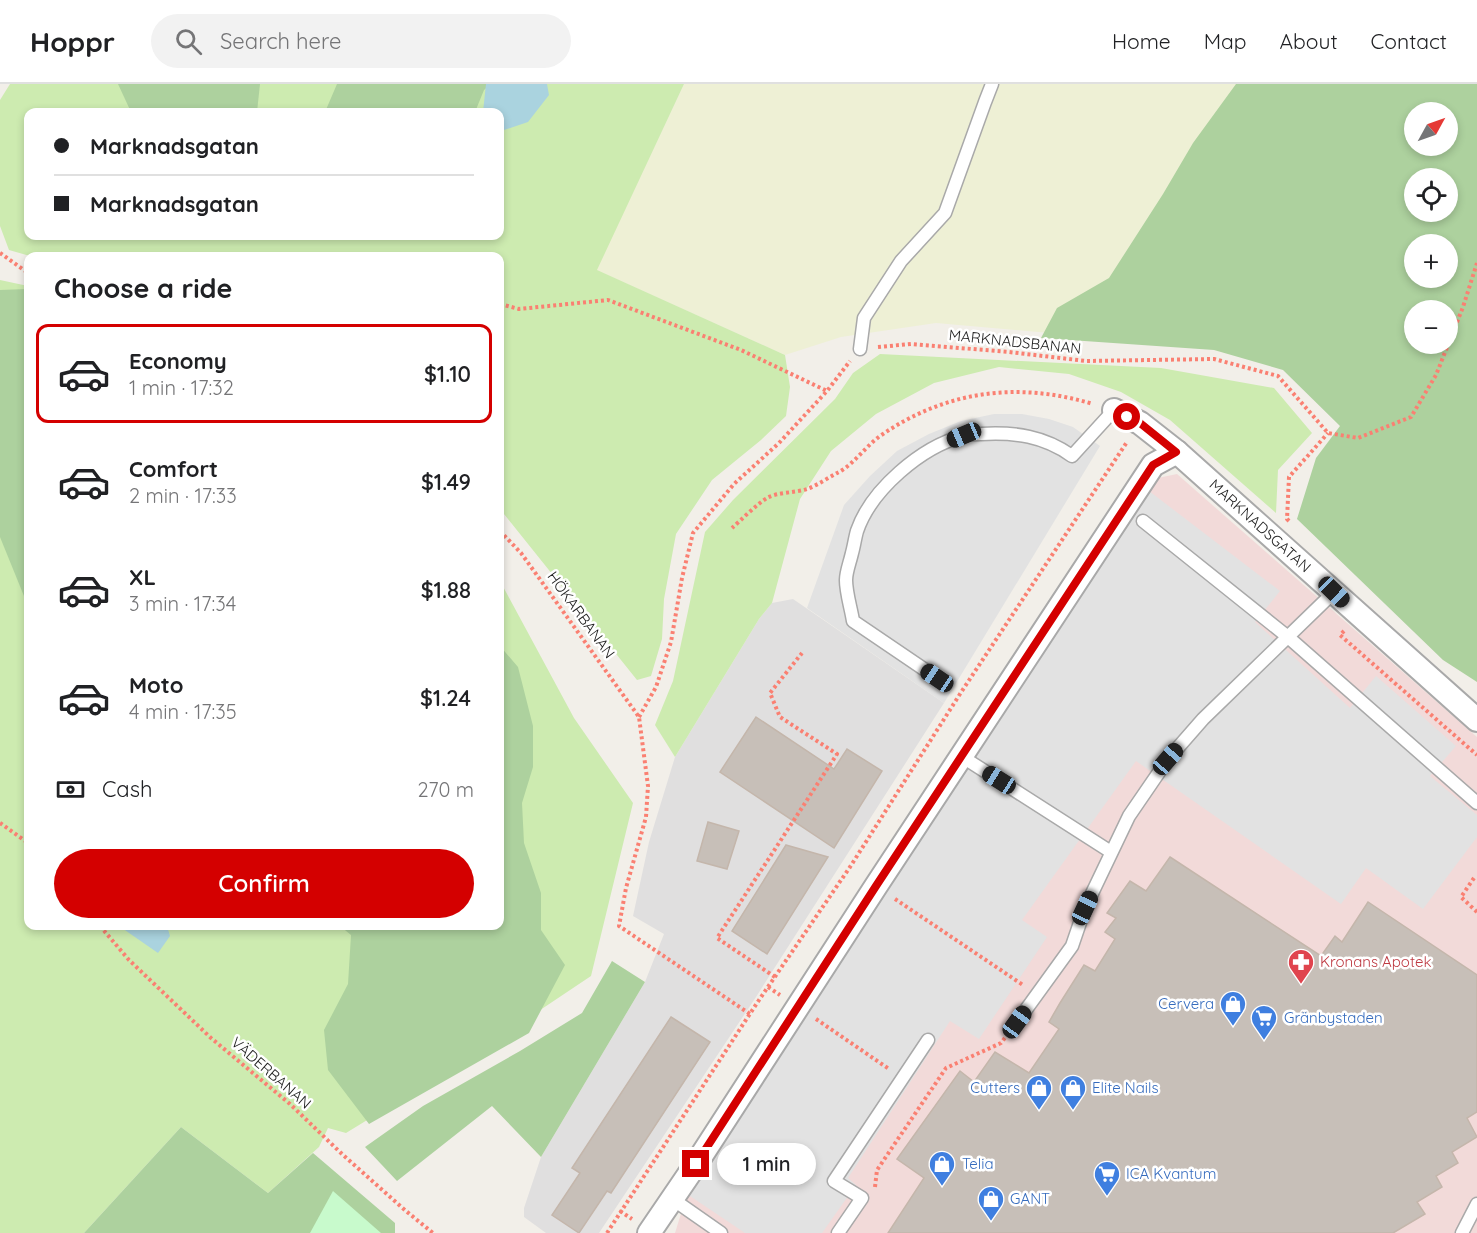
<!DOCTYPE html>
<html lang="en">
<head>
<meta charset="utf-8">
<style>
	body { margin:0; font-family:Quicksand,sans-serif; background:#f2f2f2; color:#202124; height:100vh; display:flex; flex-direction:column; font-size:22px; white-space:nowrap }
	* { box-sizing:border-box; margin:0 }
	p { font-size:20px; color:#757577 }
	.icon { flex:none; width:33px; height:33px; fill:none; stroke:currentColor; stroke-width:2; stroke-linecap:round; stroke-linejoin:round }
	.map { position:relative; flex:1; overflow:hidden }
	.details { position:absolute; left:24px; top:168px; width:480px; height:678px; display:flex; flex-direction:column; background:#fff; border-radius:12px; box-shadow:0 3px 9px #0003 }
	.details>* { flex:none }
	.top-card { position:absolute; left:24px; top:24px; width:480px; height:132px; border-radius:12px; box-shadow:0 3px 9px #0003; display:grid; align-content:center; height:132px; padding:0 30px; background:#fff }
	.needle { width:39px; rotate:50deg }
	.fabs { position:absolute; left:1404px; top:18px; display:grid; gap:12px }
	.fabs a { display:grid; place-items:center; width:54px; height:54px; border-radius:50%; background:#fff; box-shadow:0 3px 9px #0003; font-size:30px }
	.end { position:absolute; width:27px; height:27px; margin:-14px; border:8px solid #d40000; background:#fff; box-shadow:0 0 0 3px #fff }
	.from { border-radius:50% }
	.bubble { position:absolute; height:42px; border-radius:21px; background:#fff; box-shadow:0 3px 9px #0003; font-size:20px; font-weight:600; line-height:42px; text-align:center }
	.car { position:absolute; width:18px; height:36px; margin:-18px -9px; border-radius:8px; box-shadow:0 0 4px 2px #0007; background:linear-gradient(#222 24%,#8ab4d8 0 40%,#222 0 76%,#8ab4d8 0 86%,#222 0) }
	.top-card b { display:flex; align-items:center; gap:21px; height:57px; font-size:22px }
	.top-card b+b { border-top:2px solid #e0e0e0 }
	.top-card i { width:15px; height:15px; background:#202124 }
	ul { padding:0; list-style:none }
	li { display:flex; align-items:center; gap:18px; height:99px; margin:0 12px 9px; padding:0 18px; border:3px solid transparent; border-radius:12px }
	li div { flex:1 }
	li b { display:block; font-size:22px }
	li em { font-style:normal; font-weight:600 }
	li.active { border-color:#d40000 }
	li>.icon { width:54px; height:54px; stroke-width:1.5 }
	h2 { padding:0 30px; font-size:27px; line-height:72px }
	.pay { display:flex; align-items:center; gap:15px; height:66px; padding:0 30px; font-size:22px }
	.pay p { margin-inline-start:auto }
	.action { display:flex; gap:12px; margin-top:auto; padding:12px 30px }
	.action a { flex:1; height:69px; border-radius:36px; background:#d40000; color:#fff; font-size:24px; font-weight:600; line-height:69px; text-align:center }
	header { display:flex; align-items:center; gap:36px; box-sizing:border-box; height:84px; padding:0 30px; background:#fff; border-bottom:2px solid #e0e0e0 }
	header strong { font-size:28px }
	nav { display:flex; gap:33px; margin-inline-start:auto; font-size:21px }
	.search { width:420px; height:54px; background:#f2f2f2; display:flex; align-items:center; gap:15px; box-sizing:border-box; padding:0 21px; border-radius:33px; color:#757577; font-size:22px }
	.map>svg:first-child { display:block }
	.residential { fill:#e0dfdf }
	.commercial { fill:#f2dad9 }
	.farmland { fill:#eef0d5; fill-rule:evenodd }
	.grass { fill:#cdebb0; fill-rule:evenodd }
	.forest { fill:#add19e; fill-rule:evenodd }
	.park { fill:#c8facc }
	.parking { fill:#e2e2e2 }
	.water { fill:#aad3df }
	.building { fill:#c7bfb8; stroke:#c4b6ab; stroke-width:1.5 }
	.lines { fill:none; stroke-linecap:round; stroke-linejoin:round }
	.lane-casing { stroke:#a9a9a9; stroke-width:15 }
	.street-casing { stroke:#a9a9a9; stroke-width:26 }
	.path { stroke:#fa8072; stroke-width:4; stroke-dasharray:3 3; stroke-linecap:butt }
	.lane { stroke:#fff; stroke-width:12 }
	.street { stroke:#fff; stroke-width:22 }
	.route { stroke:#d40000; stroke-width:8 }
	.labels { text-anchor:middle; stroke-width:5; stroke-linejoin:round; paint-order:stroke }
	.street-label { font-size:15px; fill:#222; stroke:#fff }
	.health-label { font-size:15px; fill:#be3a42; stroke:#fff; text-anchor:start }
	.shop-label { font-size:15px; fill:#366cbe; stroke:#fff; text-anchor:start }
</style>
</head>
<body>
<header>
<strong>Hoppr</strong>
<div class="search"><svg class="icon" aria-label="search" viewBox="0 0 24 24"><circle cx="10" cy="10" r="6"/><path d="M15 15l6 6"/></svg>Search here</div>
<nav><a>Home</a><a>Map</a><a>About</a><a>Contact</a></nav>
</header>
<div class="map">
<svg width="1477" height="1149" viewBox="0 0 1477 1149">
	<rect width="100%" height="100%" fill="#f2efe9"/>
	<path class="residential" d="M 793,515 L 944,619 L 756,913 L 599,1149 L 546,1149 L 524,1133 L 524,1124 L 541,1073 L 645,898 L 664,850 L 633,832 L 649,758 L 675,673 L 759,535 L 772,519 Z"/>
	<path class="commercial" d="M 1177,390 L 1477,653 L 1477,1149 L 675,1149 L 687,1110 L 1158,394 Z"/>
	<path class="farmland" d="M 684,0 L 1477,0 L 1443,226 L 1414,226 L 1414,260 L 1270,260 L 1151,258 L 936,239 L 841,253 L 785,271 L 596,186 ZM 1414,28 L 1448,28 L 1448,62 L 1414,62 ZM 1414,94 L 1448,94 L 1448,128 L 1414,128 ZM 1414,160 L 1448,160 L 1448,194 L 1414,194 Z"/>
	<g class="grass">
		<path d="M 10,0 L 684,0 L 597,186 L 785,271 L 790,303 L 786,332 L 761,356 L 712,396 L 676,450 L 664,515 L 662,555 L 651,592 L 637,596 L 500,425 L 500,172 L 30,172 L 9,166 L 0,142 L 0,16 ZM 28,28 L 500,28 L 500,152 L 28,152 Z"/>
		<path d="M 0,196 L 28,202 L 28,842 L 500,842 L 500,497 L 574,634 L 633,719 L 591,892 L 470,973 L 346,1049 L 328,1044 L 319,1063 L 268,1109 L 181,1043 L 84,1149 L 0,1149 Z"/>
		<path d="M 880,270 L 1161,284 L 1274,304 L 1312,349 L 1278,386 L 1276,429 L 1170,336 L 1121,308 L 1069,290 L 999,283 L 934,299 L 876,330 L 831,367 L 800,415 L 772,519 L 759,535 L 675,673 L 655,641 L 673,597 L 705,448 L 733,416 L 835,315 L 853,289 Z"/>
	</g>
	<g class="forest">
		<path d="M 118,0 L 260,0 L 257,28 L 131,28 Z"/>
		<path d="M 337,0 L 491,0 L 484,6 L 475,28 L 325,28 Z"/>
		<path d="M 1236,0 L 1477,0 L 1477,598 L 1443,576 L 1297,435 L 1316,374 L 1340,342 L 1283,286 L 1214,266 L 1041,254 L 1057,224 L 1109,194 L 1163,110 L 1193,59 ZM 1448,28 L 1448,62 L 1414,62 L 1414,28 ZM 1448,94 L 1448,128 L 1414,128 L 1414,94 ZM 1448,160 L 1448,194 L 1414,194 L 1414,160 ZM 1448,226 L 1448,260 L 1414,260 L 1414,226 Z"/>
		<path d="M 27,205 L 28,205 L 28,522 L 0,453 L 0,206 Z"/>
		<path d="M 500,562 L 518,583 L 533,642 L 533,683 L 522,719 L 524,759 L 541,809 L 541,846 L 565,881 L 529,949 L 369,1040 L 328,986 L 324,946 L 348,900 L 351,851 L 340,842 L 500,842 Z"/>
		<path d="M 612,877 L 645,898 L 541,1073 L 492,1022 L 397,1097 L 365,1063 L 423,1022 L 520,967 L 582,929 Z"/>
		<path d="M 181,1043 L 268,1109 L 313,1069 L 395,1139 L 395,1149 L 84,1149 Z"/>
	</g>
	<path class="park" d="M 333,1107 L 381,1149 L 310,1149 Z"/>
	<g class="parking">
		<path d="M 994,330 L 1022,330 L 1049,335 L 1073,343 L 1100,362 L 944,619 L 807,524 L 844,421 L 870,392 L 897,367 L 929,350 L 961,337 Z"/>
		<path d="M 1149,407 L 1280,507 L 1255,538 L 1350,624 L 1376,592 L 1456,662 L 1430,692 L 1477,731 L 1477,753 L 1423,825 L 1366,784 L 1341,820 L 1136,677 L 1022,836 L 1047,853 L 979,955 L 950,937 L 848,1094 L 856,1101 L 822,1149 L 745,1149 L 687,1110 Z"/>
	</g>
	<g class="water">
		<path d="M 486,0 L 547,0 L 549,11 L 528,38 L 501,47 L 500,46 L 500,28 L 483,28 Z"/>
		<path d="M 119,842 L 167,842 L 170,852 L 158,869 Z"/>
	</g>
	<g class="building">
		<path d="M 756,633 L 834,685 L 847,665 L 882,687 L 834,764 L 720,688 Z"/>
		<path d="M 708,738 L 739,747 L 727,785 L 697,777 Z"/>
		<path d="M 786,761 L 828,773 L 767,870 L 732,847 Z"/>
		<path d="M 1170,773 L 1321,872 L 1335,852 L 1342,858 L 1368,818 L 1477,891 L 1477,1028 L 1467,1034 L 1477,1053 L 1452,1068 L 1458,1079 L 1436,1092 L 1442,1103 L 1417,1118 L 1425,1130 L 1393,1149 L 888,1149 L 924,1094 L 897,1075 L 960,987 L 974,998 L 995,968 L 1029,989 L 1059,945 L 1049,938 L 1060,919 L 1084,881 L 1095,887 L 1115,855 L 1105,848 L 1116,834 L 1107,829 L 1130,797 L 1146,807 Z"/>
		<path d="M 671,933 L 710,958 L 611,1109 L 607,1107 L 579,1149 L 552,1131 L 580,1089 L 572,1084 Z"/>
	</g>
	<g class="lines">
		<g class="lane-casing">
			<g id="lane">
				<path d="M 860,265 L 864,234 L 901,177 L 945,129 L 985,18 L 992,0"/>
				<path d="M 1143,437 L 1288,553 L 1477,719"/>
				<path d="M 937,594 L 853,537 C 851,524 846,509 846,496 C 846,488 850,478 852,469 C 854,462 855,454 857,447 C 871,406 921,363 963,352 C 968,350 975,350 981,350 C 1015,348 1044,352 1072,372 L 1114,326"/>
				<path d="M 961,672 L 1111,768"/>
				<path d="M 1017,938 L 1072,862 L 1085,824 L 1129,732 L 1168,675 L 1203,635 L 1334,508"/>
				<path d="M 671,1114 L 721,1149"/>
				<path d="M 838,1149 L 862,1114 L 834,1097 L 928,956"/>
				<path d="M 1462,1149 L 1477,1120"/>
			</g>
		</g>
		<g class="street-casing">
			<g id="street">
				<path d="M 1114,326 L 1140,339 L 1177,368 L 1477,636"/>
				<path d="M 649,1149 L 696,1080 L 876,802 L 1153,381 L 1177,368"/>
			</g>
		</g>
		<g class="path">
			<path d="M 0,169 L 28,189"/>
			<path d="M 500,220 L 519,225 L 608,216 L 741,266 L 827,307"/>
			<path d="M 878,263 L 911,260 L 1009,268 L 1086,277 L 1214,275 L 1278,292 L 1328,349 L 1358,354 L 1411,333 L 1436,291 L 1463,223 L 1477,179"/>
			<path d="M 1289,437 L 1287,435 L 1289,393 L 1328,349"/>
			<path d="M 732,444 C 741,436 757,420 767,414 C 777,408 795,409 807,405 C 818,401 829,393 839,388 C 855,379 865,363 880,352 C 945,307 1017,297 1093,320"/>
			<path d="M 500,447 L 521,469 L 639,633 L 648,702 L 646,733 L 626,804 L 619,842 L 750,930"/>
			<path d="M 1344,547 L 1340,551 L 1477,671"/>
			<path d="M 639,633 L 656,603 L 671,558 L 682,494 L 693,449 L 734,400 L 779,359 L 827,307 L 850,277"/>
			<path d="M 0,739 L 28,759"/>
			<path d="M 1474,794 L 1461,813 L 1477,828"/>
			<path d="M 895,815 L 1023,901"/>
			<path d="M 100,842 L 129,876 L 211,954 L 290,1020 L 343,1071 L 406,1127 L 433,1149"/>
			<path d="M 775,893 L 717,854 L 837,670 L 780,633 L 770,609 L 802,569"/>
			<path d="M 768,903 L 780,911"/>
			<path d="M 816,935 L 889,985"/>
			<path d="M 875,1103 L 877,1086 L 946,984 L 1001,959 L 1007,951"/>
			<path d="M 620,1127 L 632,1135"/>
			<path d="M 607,1149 L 757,919 L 850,783 L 960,610 L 1127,358"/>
		</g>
		<use href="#lane" class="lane"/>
		<use href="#street" class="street"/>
	</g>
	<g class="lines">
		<path class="route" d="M 696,1080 L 876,802 L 1153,381 L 1176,368 L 1140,339 L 1127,333"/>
	</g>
	<defs>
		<g id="pharmacy-pin" transform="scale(1.35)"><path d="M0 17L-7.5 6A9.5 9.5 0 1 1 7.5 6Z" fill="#e0444e" stroke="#fff"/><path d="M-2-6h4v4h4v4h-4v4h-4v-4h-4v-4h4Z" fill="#fff"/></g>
		<g id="shop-pin" transform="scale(1.35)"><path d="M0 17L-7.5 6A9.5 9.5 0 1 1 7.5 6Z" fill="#3f7fe0" stroke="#fff"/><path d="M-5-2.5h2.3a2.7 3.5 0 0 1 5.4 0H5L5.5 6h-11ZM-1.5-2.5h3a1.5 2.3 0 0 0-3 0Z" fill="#fff"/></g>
		<g id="supermarket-pin" transform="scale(1.35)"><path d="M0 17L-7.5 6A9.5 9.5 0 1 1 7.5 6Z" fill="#3f7fe0" stroke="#fff"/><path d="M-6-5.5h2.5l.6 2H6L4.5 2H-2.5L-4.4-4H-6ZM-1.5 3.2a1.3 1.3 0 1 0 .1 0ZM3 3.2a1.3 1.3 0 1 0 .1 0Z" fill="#fff"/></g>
	</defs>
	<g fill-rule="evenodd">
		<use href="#pharmacy-pin" x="1301" y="878"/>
		<use href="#shop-pin" x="1233" y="920"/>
		<use href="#supermarket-pin" x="1264" y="934"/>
		<use href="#shop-pin" x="1039" y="1004"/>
		<use href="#shop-pin" x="1073" y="1004"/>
		<use href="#shop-pin" x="942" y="1080"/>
		<use href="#supermarket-pin" x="1107" y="1090"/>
		<use href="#shop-pin" x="991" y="1115"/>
	</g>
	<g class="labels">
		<g class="street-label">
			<text transform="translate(1015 258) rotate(6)" y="5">MARKNADSBANAN</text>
			<text transform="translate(1260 442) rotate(42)" y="5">MARKNADSGATAN</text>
			<text transform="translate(581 531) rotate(54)" y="5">HÖKARBANAN</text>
			<text transform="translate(271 989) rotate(41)" y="5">VÄDERBANAN</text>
		</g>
		<g class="health-label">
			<text x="1320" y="883">Kronans Apotek</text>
		</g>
		<g class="shop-label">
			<text x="1214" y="925" text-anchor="end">Cervera</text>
			<text x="1284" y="939">Gränbystaden</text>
			<text x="1020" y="1009" text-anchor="end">Cutters</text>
			<text x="1092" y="1009">Elite Nails</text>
			<text x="962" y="1085">Telia</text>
			<text x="1126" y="1095">ICA Kvantum</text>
			<text x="1010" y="1120">GANT</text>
		</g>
	</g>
</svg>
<div class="fabs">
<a><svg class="needle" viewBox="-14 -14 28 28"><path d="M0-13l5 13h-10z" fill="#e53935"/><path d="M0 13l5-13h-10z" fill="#757577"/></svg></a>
<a><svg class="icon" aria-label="locate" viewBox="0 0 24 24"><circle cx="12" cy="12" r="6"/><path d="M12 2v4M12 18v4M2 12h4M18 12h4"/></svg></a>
<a>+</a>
<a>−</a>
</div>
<i class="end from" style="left:1127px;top:333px"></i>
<i class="end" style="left:696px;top:1080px"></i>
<div class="bubble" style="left:717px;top:1059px;width:99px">1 min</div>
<i class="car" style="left:964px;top:351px;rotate:247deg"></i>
<i class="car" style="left:1334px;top:508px;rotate:134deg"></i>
<i class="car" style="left:937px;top:594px;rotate:304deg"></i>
<i class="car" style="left:1168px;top:675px;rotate:41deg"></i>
<i class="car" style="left:999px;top:696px;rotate:302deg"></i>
<i class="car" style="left:1085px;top:824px;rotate:25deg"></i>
<i class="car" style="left:1017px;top:938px;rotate:36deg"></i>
<div class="top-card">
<b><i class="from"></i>Marknadsgatan</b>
<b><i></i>Marknadsgatan</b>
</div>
<section class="details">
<h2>Choose a ride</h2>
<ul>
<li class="active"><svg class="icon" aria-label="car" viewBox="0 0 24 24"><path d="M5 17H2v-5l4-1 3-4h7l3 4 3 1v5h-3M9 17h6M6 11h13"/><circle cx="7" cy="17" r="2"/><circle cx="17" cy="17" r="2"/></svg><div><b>Economy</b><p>1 min · 17:32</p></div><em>$1.10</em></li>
<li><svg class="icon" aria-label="car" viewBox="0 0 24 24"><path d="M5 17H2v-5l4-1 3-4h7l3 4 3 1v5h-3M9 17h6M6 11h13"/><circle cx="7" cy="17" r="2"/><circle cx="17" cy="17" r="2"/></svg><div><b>Comfort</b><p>2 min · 17:33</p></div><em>$1.49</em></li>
<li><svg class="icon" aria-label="car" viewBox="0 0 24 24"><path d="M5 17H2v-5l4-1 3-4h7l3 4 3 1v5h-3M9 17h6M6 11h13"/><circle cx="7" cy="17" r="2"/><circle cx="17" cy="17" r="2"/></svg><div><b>XL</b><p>3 min · 17:34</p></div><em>$1.88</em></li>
<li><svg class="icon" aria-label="car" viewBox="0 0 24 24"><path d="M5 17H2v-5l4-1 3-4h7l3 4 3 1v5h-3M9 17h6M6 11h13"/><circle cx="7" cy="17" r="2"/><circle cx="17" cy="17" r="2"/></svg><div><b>Moto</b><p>4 min · 17:35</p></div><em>$1.24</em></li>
</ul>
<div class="pay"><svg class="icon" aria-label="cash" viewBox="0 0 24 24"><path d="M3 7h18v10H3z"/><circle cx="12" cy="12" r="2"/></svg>Cash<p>270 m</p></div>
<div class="action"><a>Confirm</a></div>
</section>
</div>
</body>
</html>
